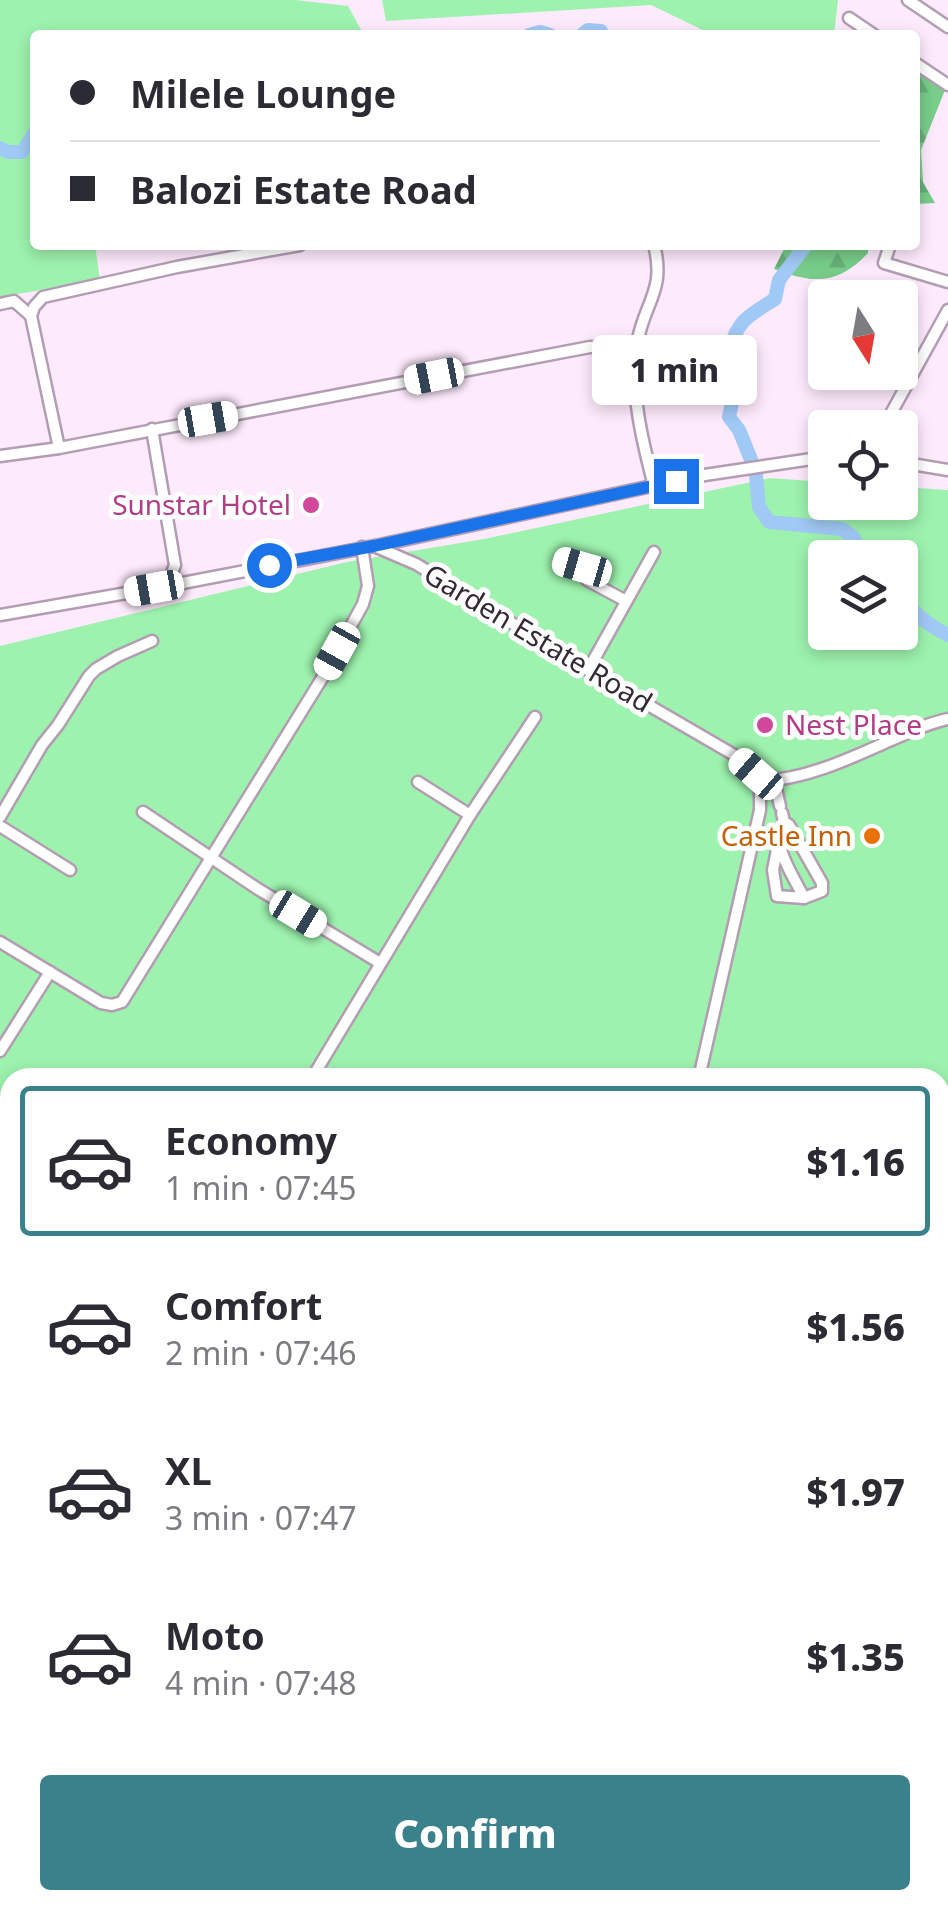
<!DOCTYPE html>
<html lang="en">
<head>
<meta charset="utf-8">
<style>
	body { margin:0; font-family:"Noto Sans",sans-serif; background:#f2f2f3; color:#2b2b33; height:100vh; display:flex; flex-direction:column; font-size:38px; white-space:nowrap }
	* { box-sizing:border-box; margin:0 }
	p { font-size:32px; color:#7c7c81 }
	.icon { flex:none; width:55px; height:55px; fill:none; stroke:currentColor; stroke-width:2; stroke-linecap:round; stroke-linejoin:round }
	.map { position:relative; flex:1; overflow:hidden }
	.panel { position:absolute; left:0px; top:1068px; width:950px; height:842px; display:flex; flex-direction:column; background:#fff; border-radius:30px 30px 0 0; box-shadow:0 5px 15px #0003 }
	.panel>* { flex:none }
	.banner { position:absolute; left:30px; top:30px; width:890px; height:220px; border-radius:10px; box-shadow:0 5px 15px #0003; display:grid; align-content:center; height:220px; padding:0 40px; background:#fff }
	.needle { width:65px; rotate:169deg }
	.controls { position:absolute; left:808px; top:280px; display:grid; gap:20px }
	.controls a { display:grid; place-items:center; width:110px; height:110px; border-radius:10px; background:#fff; box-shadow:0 5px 15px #0003; font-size:50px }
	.end { position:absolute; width:45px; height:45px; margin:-22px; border:12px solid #1a73e8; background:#fff; box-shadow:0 0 0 5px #fff }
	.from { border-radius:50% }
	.bubble { position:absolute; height:70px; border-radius:10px; background:#fff; box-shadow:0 5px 15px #0003; font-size:32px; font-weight:800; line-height:70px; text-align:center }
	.car { position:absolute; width:30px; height:60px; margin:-30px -15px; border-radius:12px; box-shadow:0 0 8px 2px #0007; background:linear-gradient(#fff 24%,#345 0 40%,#fff 0 76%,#345 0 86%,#fff 0) }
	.banner b { display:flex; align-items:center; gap:35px; height:95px; font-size:38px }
	.banner b+b { border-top:2px solid #e1e1e2 }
	.banner i { width:25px; height:25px; background:#2b2b33 }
	ul { padding:18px 0 0; list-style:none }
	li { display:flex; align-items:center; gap:30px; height:150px; margin:0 20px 15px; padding:0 20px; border:5px solid transparent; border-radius:10px }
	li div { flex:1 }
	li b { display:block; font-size:38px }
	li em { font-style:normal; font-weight:800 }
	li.current { border-color:#3a818b }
	li>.icon { width:90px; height:90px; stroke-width:1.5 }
	.cta { display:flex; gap:20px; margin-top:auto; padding:20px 40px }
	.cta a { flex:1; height:115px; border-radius:10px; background:#3a818b; color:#fff; font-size:40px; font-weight:800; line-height:115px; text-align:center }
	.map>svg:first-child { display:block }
	.green { fill:#9df2ae; fill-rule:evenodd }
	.forest { fill:url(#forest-firs) }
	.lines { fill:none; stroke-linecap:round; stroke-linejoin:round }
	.river { stroke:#a1c9f6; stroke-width:14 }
	.minor-casing { stroke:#b39db3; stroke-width:15 }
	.minor { stroke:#fff; stroke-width:10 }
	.route { stroke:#1a73e8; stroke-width:12 }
	.hotel-dot { fill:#d1479c; stroke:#fefefe; stroke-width:4 }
	.food-dot { fill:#e8710a; stroke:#fefefe; stroke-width:4 }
	.labels { text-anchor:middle; stroke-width:10; stroke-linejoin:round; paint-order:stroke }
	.hotel-label { font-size:28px; fill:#b23c85; stroke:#fefefe; text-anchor:end }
	.street-label { font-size:28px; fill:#332a33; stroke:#fefefe }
	.food-label { font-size:28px; fill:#c56008; stroke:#fefefe; text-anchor:end }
</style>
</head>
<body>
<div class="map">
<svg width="948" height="1908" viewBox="0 0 948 1908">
	<defs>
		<pattern id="forest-firs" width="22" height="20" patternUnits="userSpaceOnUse" patternTransform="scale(2.5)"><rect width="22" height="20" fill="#77cd89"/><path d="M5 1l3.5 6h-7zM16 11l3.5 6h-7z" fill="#67b077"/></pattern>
	</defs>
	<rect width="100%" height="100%" fill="#fdeafc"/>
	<g class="green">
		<path d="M 0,0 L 295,0 L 348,6 L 364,35 L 35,35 L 35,245 L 95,245 L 100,280 L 0,297 Z"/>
		<path d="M 382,0 L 838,0 L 834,35 L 713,35 L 651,5 L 386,21 Z"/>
		<path d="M 770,478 L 825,482 L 825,502 L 900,502 L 900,487 L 948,490 L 948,1908 L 0,1908 L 0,646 L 347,562 L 484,539 ZM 825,558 L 900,558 L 900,632 L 825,632 ZM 10,1078 L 940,1078 L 940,1900 L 10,1900 Z"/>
	</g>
	<g class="forest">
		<path d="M 915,65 L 947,85 L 921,150 L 923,182 L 935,203 L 915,204 Z"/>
		<path d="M 786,245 L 868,245 L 868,253 C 838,285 814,284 774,269 Z"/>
	</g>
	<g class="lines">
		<g class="river">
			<path d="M 529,35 L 540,32 L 550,35"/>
			<path d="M 582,35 L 588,30 L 601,31 L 600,35"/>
			<path d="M 0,148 L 8,152 L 22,152 L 35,132"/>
			<path d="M 752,462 L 739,430 L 729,417 L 733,398 L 742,391 L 741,375 L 730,349 C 738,319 750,315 775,299 L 779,280 L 806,245"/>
			<path d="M 756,475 L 759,507 L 769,522 L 842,529 L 853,537 L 864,558"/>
			<path d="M 900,594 C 911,612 930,626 948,635"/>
		</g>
		<g class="minor-casing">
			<g id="minor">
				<path d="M 908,0 L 948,27"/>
				<path d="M 849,18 L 874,35"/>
				<path d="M 915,63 L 948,85"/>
				<path d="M 890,245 L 884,263 L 948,282"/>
				<path d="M 0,304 L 14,301 L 31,316 L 59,448"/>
				<path d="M 31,316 L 34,307 L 43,297 L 177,267 L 300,245"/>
				<path d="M 883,428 L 948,310"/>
				<path d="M 152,429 L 175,565 L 167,586"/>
				<path d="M 0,456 L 59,448 L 590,347 L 636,347"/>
				<path d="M 900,462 L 948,470"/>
				<path d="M 654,486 C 642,440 630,392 637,344 C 644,302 666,291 654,245"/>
				<path d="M 375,546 L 698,476 L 825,457"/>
				<path d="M 560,561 L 583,567 L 587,580 L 626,601"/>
				<path d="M 0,615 L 167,586 L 374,546 L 416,564 L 588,670 L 736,756 L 760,781 L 760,810 L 699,1078"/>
				<path d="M 588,670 L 654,552"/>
				<path d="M 774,780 L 780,806"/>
				<path d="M 760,781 C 804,780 849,759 889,741 C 908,733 927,723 948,719"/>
				<path d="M 418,782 L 470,815"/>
				<path d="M 143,812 L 258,889 L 380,963"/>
				<path d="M 782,813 L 784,822 L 789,825 L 822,883 L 822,891 L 804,898 C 794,876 769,844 784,822"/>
				<path d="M 0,817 L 42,745 L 58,725 L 89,676 L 96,669 L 118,656 L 152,641"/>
				<path d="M 0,826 L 70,870"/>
				<path d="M 778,845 L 773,870 L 777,896 L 804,898"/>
				<path d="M 0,942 L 101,1003 L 112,1005 L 122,1002 L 324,675 L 363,604 L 368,586 L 362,547"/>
				<path d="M 0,1051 L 50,972"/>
				<path d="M 312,1078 L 470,815 L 535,717"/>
				<path d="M 0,1185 L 10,1194"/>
				<path d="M 940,1408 L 948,1409"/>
				<path d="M 0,1437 L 10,1431"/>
				<path d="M 0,1541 L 10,1535"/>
				<path d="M 0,1642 L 10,1636"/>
				<path d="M 0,1740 L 10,1744"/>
				<path d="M 940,1845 L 948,1842"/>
				<path d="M 255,1900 L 260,1908"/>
				<path d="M 364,1908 L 376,1900"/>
				<path d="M 534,1908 L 549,1900"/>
				<path d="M 935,1908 L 948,1902"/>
			</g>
		</g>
		<use href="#minor" class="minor"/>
	</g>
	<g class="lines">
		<path class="route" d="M 269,565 L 374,546 L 676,481"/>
	</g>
	<g class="hotel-dot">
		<circle cx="311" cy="505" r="10"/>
		<circle cx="765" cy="725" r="10"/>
	</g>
	<circle class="food-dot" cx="872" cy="836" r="10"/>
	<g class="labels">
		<g class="hotel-label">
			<text x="291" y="515">Sunstar Hotel</text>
			<text x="785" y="735" text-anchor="start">Nest Place</text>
		</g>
		<g class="street-label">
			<text transform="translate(538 638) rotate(31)" y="10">Garden Estate Road</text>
		</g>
		<g class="food-label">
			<text x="852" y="846">Castle Inn</text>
		</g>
	</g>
</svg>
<div class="controls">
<a><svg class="needle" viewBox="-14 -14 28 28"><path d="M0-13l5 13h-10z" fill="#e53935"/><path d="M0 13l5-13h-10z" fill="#7c7c81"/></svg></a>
<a><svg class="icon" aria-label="locate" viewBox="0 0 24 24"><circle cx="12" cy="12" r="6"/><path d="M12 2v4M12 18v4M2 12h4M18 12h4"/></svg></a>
<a><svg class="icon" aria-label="layers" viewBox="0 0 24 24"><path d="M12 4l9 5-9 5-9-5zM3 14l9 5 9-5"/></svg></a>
</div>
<i class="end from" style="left:269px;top:565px"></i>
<i class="end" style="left:676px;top:481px"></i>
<div class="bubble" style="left:592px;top:335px;width:165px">1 min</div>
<i class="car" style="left:434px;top:376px;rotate:259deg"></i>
<i class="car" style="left:208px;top:419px;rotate:80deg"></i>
<i class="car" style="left:582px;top:567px;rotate:286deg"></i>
<i class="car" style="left:154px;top:588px;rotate:260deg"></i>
<i class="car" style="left:337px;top:651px;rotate:209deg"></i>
<i class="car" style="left:756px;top:774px;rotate:311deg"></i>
<i class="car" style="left:298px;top:914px;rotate:121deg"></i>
<div class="banner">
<b><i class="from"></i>Milele Lounge</b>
<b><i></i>Balozi Estate Road</b>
</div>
<section class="panel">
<ul>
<li class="current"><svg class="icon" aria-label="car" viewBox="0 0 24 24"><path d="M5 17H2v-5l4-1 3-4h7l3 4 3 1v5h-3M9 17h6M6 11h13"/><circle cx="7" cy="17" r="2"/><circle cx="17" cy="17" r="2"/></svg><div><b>Economy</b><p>1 min · 07:45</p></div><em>$1.16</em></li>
<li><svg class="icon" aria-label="car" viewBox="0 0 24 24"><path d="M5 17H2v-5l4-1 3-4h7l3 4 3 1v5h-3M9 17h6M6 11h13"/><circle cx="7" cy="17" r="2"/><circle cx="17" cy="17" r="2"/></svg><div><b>Comfort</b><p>2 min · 07:46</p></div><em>$1.56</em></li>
<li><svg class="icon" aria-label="car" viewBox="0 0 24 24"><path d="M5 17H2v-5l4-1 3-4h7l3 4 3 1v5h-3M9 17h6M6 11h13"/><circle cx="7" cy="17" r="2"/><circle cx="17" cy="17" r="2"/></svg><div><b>XL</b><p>3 min · 07:47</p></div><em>$1.97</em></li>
<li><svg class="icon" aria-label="car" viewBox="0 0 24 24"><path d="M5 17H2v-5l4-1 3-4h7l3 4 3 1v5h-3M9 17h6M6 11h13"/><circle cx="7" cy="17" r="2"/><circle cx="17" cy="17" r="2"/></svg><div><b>Moto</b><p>4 min · 07:48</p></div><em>$1.35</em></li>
</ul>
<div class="cta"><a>Confirm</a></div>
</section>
</div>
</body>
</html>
